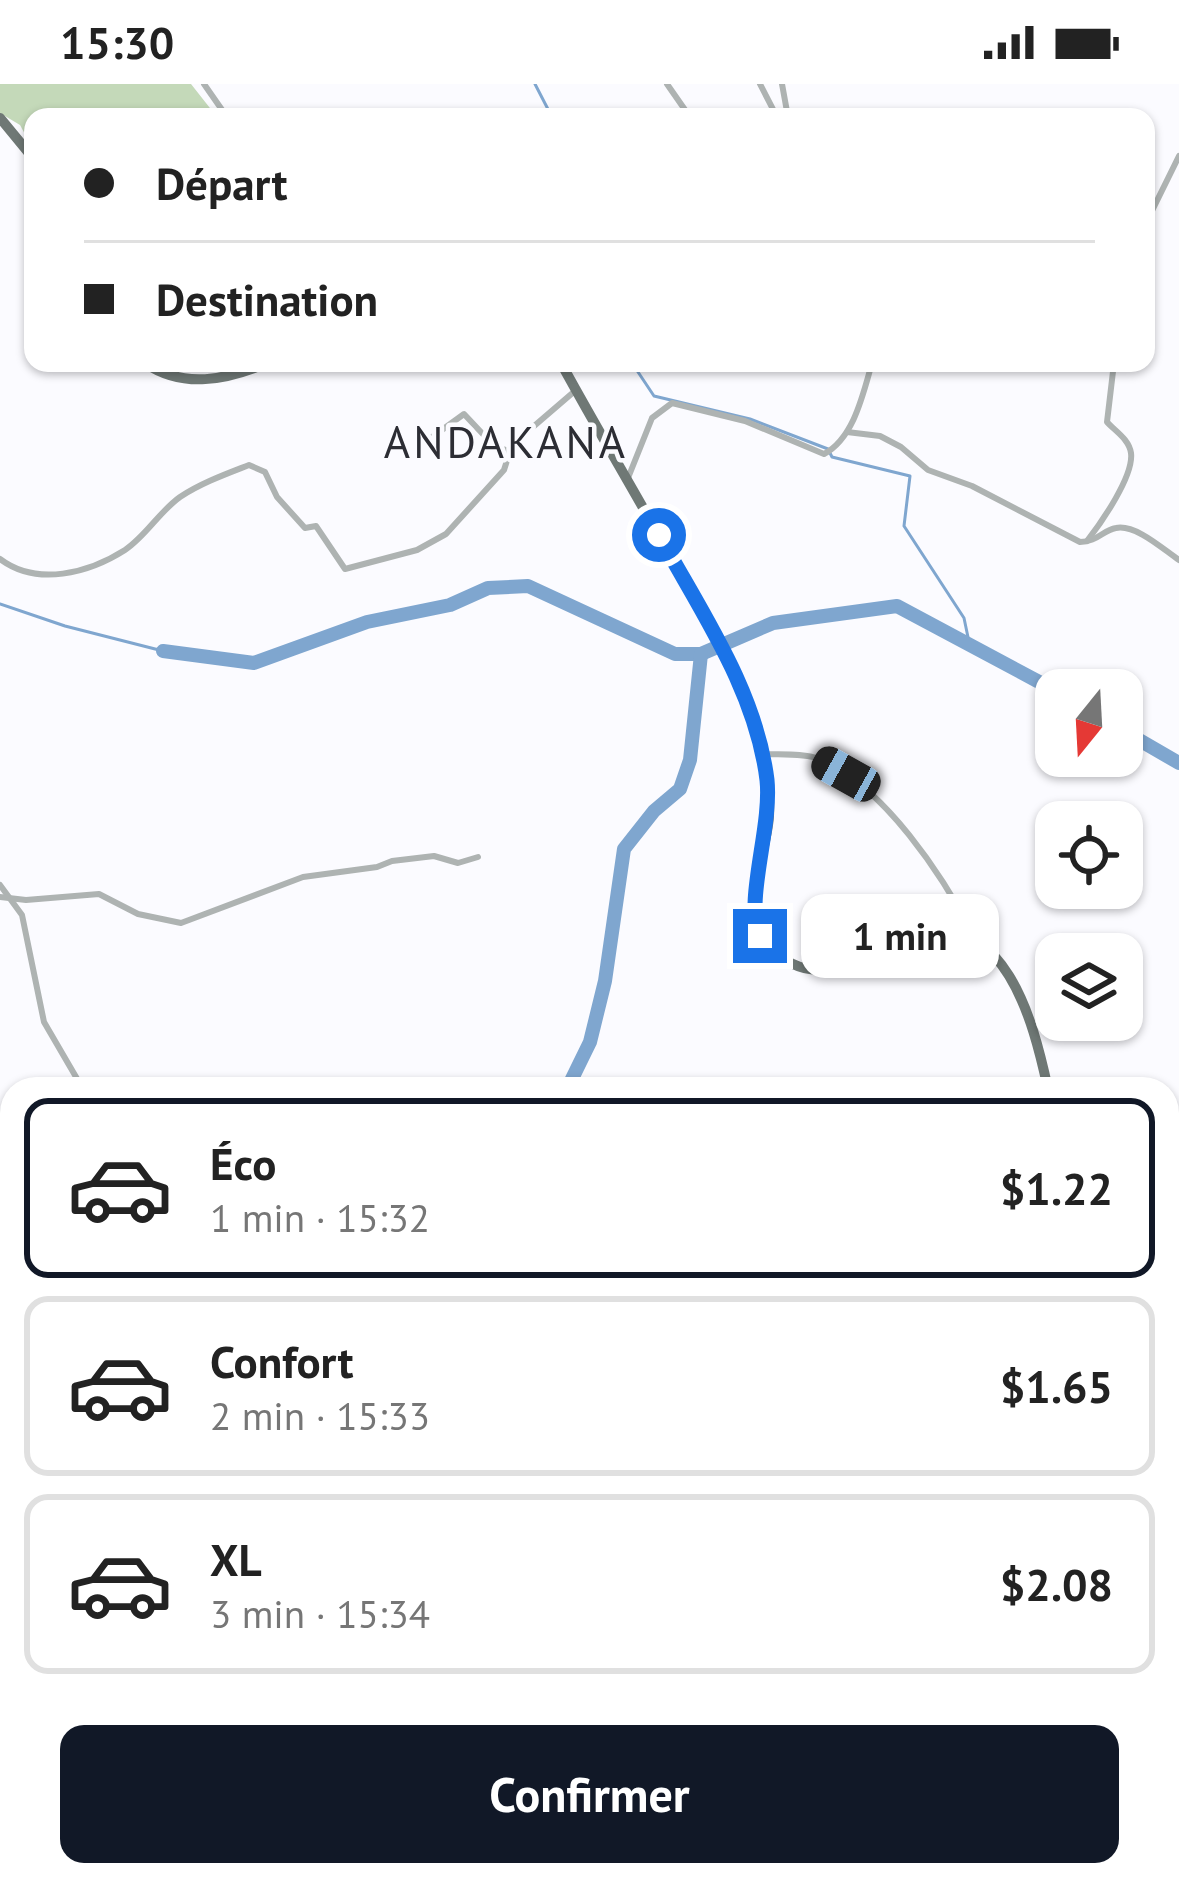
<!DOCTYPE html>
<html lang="fr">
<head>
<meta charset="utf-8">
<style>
	body { margin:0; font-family:"PT Sans",sans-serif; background:#f6f6f6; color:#222; height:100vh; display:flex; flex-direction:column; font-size:45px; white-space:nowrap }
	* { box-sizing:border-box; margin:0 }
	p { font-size:39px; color:#767676 }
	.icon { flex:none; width:66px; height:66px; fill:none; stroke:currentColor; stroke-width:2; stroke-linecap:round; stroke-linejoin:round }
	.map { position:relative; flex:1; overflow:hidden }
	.drawer { position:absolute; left:0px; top:993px; width:1179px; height:810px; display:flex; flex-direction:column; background:#fff; border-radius:36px 36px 0 0; box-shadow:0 3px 9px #0004 }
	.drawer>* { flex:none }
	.top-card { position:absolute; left:24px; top:24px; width:1131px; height:264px; border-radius:24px; box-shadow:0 3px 9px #0004; display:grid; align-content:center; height:264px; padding:0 60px; background:#fff }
	.needle { width:78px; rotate:198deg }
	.fabs { position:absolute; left:1035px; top:585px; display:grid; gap:24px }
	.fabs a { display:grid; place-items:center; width:108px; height:108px; border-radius:24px; background:#fff; box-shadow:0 3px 9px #0004; font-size:60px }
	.end { position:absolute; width:54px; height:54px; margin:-27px; border:15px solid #1a73e8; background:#fff; box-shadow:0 0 0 6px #fff }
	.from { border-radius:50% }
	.bubble { position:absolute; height:84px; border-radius:24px; background:#fff; box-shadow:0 3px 9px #0004; font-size:39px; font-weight:600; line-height:84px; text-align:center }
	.car { position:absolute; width:36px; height:72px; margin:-36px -18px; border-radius:15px; box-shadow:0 0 9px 3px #0007; background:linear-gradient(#222 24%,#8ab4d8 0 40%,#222 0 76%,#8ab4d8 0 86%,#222 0) }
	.top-card b { display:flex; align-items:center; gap:42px; height:114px; font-size:45px }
	.top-card b+b { border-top:3px solid #e0e0e0 }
	.top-card i { width:30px; height:30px; background:#222 }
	ul { padding:21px 0 0; list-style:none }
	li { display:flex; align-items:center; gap:36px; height:180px; margin:0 24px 18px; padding:0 36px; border:6px solid #e0e0e0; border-radius:24px }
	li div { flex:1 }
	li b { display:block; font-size:45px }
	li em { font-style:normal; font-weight:600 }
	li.selected { border-color:#111827 }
	li>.icon { width:108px; height:108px; stroke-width:1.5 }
	.action { display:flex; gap:24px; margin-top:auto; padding:24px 60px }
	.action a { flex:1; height:138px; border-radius:24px; background:#111827; color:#fff; font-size:48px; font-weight:600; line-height:138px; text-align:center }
	.status { display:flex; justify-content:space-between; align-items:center; height:84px; padding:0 60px; background:#fff; direction:ltr }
	.status svg { height:33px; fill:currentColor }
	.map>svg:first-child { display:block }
	.green { fill:#c4d9b9 }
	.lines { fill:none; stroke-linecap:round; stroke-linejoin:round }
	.stream { stroke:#7fa6cf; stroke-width:3 }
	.river { stroke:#7fa6cf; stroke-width:14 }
	.minor { stroke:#aeb3b2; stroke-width:6 }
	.primary { stroke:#6f7875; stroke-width:10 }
	.route { stroke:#1a73e8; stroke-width:15 }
	.labels { text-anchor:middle; stroke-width:9; stroke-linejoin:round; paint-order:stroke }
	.quarter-label { font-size:45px; letter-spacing:3px; fill:#2c2d34; stroke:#fbfbff }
</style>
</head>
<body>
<div class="status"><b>15:30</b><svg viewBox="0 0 49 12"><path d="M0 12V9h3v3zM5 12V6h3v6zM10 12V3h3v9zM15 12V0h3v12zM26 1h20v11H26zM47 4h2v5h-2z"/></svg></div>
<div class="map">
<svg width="1179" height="1803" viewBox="0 0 1179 1803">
	<rect width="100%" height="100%" fill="#fbfbff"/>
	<g class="green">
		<path d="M 0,0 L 191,0 L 217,33 L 33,33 L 33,65 L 20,41 L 0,29 Z"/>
		<path d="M 1169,1423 L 1179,1433 L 1179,1608 L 1167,1611 Z"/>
	</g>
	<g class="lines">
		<g class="stream">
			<path d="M 535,0 L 552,33"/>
			<path d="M 632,279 L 654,312 L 750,335 L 828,365 L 832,373 L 910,392 L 904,442 L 964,534 L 969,558"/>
			<path d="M 0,520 L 65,542 L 163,567"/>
		</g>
		<g class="river">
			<path d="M 163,567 L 254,579 L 367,538 L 450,521 L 488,504 L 528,502 L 675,570 L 701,570 L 773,539 L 897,522 L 1056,607"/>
			<path d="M 1122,646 L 1179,679"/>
			<path d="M 567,1005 L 590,958 L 605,897 L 624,765 L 654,727 L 680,705 L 690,676 L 701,570"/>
			<path d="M 0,1651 L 12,1628"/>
		</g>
		<g class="minor">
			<path d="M 204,0 L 227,33"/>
			<path d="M 667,0 L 690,33"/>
			<path d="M 760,0 L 777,33"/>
			<path d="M 782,0 L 788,33"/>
			<path d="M 1146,139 L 1179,72"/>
			<path d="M 847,348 L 880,352 L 901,363 L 928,386 L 972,402 L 1080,458 C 1097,458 1103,446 1116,444 C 1136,440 1164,466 1179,476"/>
			<path d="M 417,364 L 464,330 L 495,363 L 509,367"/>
			<path d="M 628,394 L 652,334 L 672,319 L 745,337 L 824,370 C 854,354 863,310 872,279"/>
			<path d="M 1087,457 C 1101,439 1134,392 1131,369 C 1129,355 1115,347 1107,338 L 1114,279"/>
			<path d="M 0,475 C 37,503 89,489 125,466 C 146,452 159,428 180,413 C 201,399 226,390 249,381 L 265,388 L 277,413 L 305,444 L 316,442 L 345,485 L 417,466 L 446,450 L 504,386 L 512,361 L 576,306"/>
			<path d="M 763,670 C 780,671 803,669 819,675 C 884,702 943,792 974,852"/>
			<path d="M 0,801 L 22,831 L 44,938 L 83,1005"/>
			<path d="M 0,813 L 26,816 L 99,810 L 138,830 L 181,839 L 303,793 L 377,783 L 392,777 L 434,772 L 458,779 L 478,773"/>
			<path d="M 1167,1200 L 1179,1189"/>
			<path d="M 0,1268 L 12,1275"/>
			<path d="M 0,1344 L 12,1336"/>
			<path d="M 1167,1389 L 1179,1416"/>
			<path d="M 1167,1728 L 1179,1719"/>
			<path d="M 338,1791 L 343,1803"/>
			<path d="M 460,1803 L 462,1803"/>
			<path d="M 498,1803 L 510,1803"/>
			<path d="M 922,1803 L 927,1791"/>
			<path d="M 1079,1803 L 1093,1791"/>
		</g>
		<g class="primary">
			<path d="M 0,34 L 33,74"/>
			<path d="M 145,279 C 183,305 227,296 267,279"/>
			<path d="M 561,279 C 602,354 646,427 687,502 C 717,556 747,608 762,668 C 767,688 770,712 769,732 C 767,770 739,823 764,856 C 779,876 802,889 827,885 C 858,881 881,855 910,848 C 1005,824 1033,936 1048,1005"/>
			<path d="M 1062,1791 L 1063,1803"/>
		</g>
	</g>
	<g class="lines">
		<path class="route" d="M 659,451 C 701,528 756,606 767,696 C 772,744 744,818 760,852"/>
	</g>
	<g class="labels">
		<g class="quarter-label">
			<text x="506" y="374">ANDAKANA</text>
		</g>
	</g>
</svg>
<div class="fabs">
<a><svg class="needle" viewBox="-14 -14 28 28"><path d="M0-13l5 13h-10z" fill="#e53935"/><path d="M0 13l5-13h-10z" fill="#767676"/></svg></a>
<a><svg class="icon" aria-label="locate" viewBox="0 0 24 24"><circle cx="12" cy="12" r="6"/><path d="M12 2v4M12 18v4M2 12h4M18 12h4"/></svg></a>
<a><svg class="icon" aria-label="layers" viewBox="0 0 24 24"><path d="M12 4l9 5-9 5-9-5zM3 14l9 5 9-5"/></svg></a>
</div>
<i class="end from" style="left:659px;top:451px"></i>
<i class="end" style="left:760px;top:852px"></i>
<div class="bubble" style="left:801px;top:810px;width:198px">1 min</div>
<i class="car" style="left:846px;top:690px;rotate:299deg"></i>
<div class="top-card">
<b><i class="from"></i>Départ</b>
<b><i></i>Destination</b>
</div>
<section class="drawer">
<ul>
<li class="selected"><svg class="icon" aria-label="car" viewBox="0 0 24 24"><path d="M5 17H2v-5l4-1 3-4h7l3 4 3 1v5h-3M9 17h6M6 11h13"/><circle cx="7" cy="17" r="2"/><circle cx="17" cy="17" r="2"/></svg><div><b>Éco</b><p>1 min · 15:32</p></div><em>$1.22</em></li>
<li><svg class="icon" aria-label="car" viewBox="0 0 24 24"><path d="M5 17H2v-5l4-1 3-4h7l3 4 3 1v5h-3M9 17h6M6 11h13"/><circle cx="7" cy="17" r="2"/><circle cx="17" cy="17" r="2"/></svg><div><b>Confort</b><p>2 min · 15:33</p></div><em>$1.65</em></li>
<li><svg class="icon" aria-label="car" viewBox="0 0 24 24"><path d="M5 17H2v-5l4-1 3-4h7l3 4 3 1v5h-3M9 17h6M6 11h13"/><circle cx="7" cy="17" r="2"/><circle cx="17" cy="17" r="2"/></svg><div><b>XL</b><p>3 min · 15:34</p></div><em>$2.08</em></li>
</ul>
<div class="action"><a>Confirmer</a></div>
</section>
</div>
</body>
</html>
